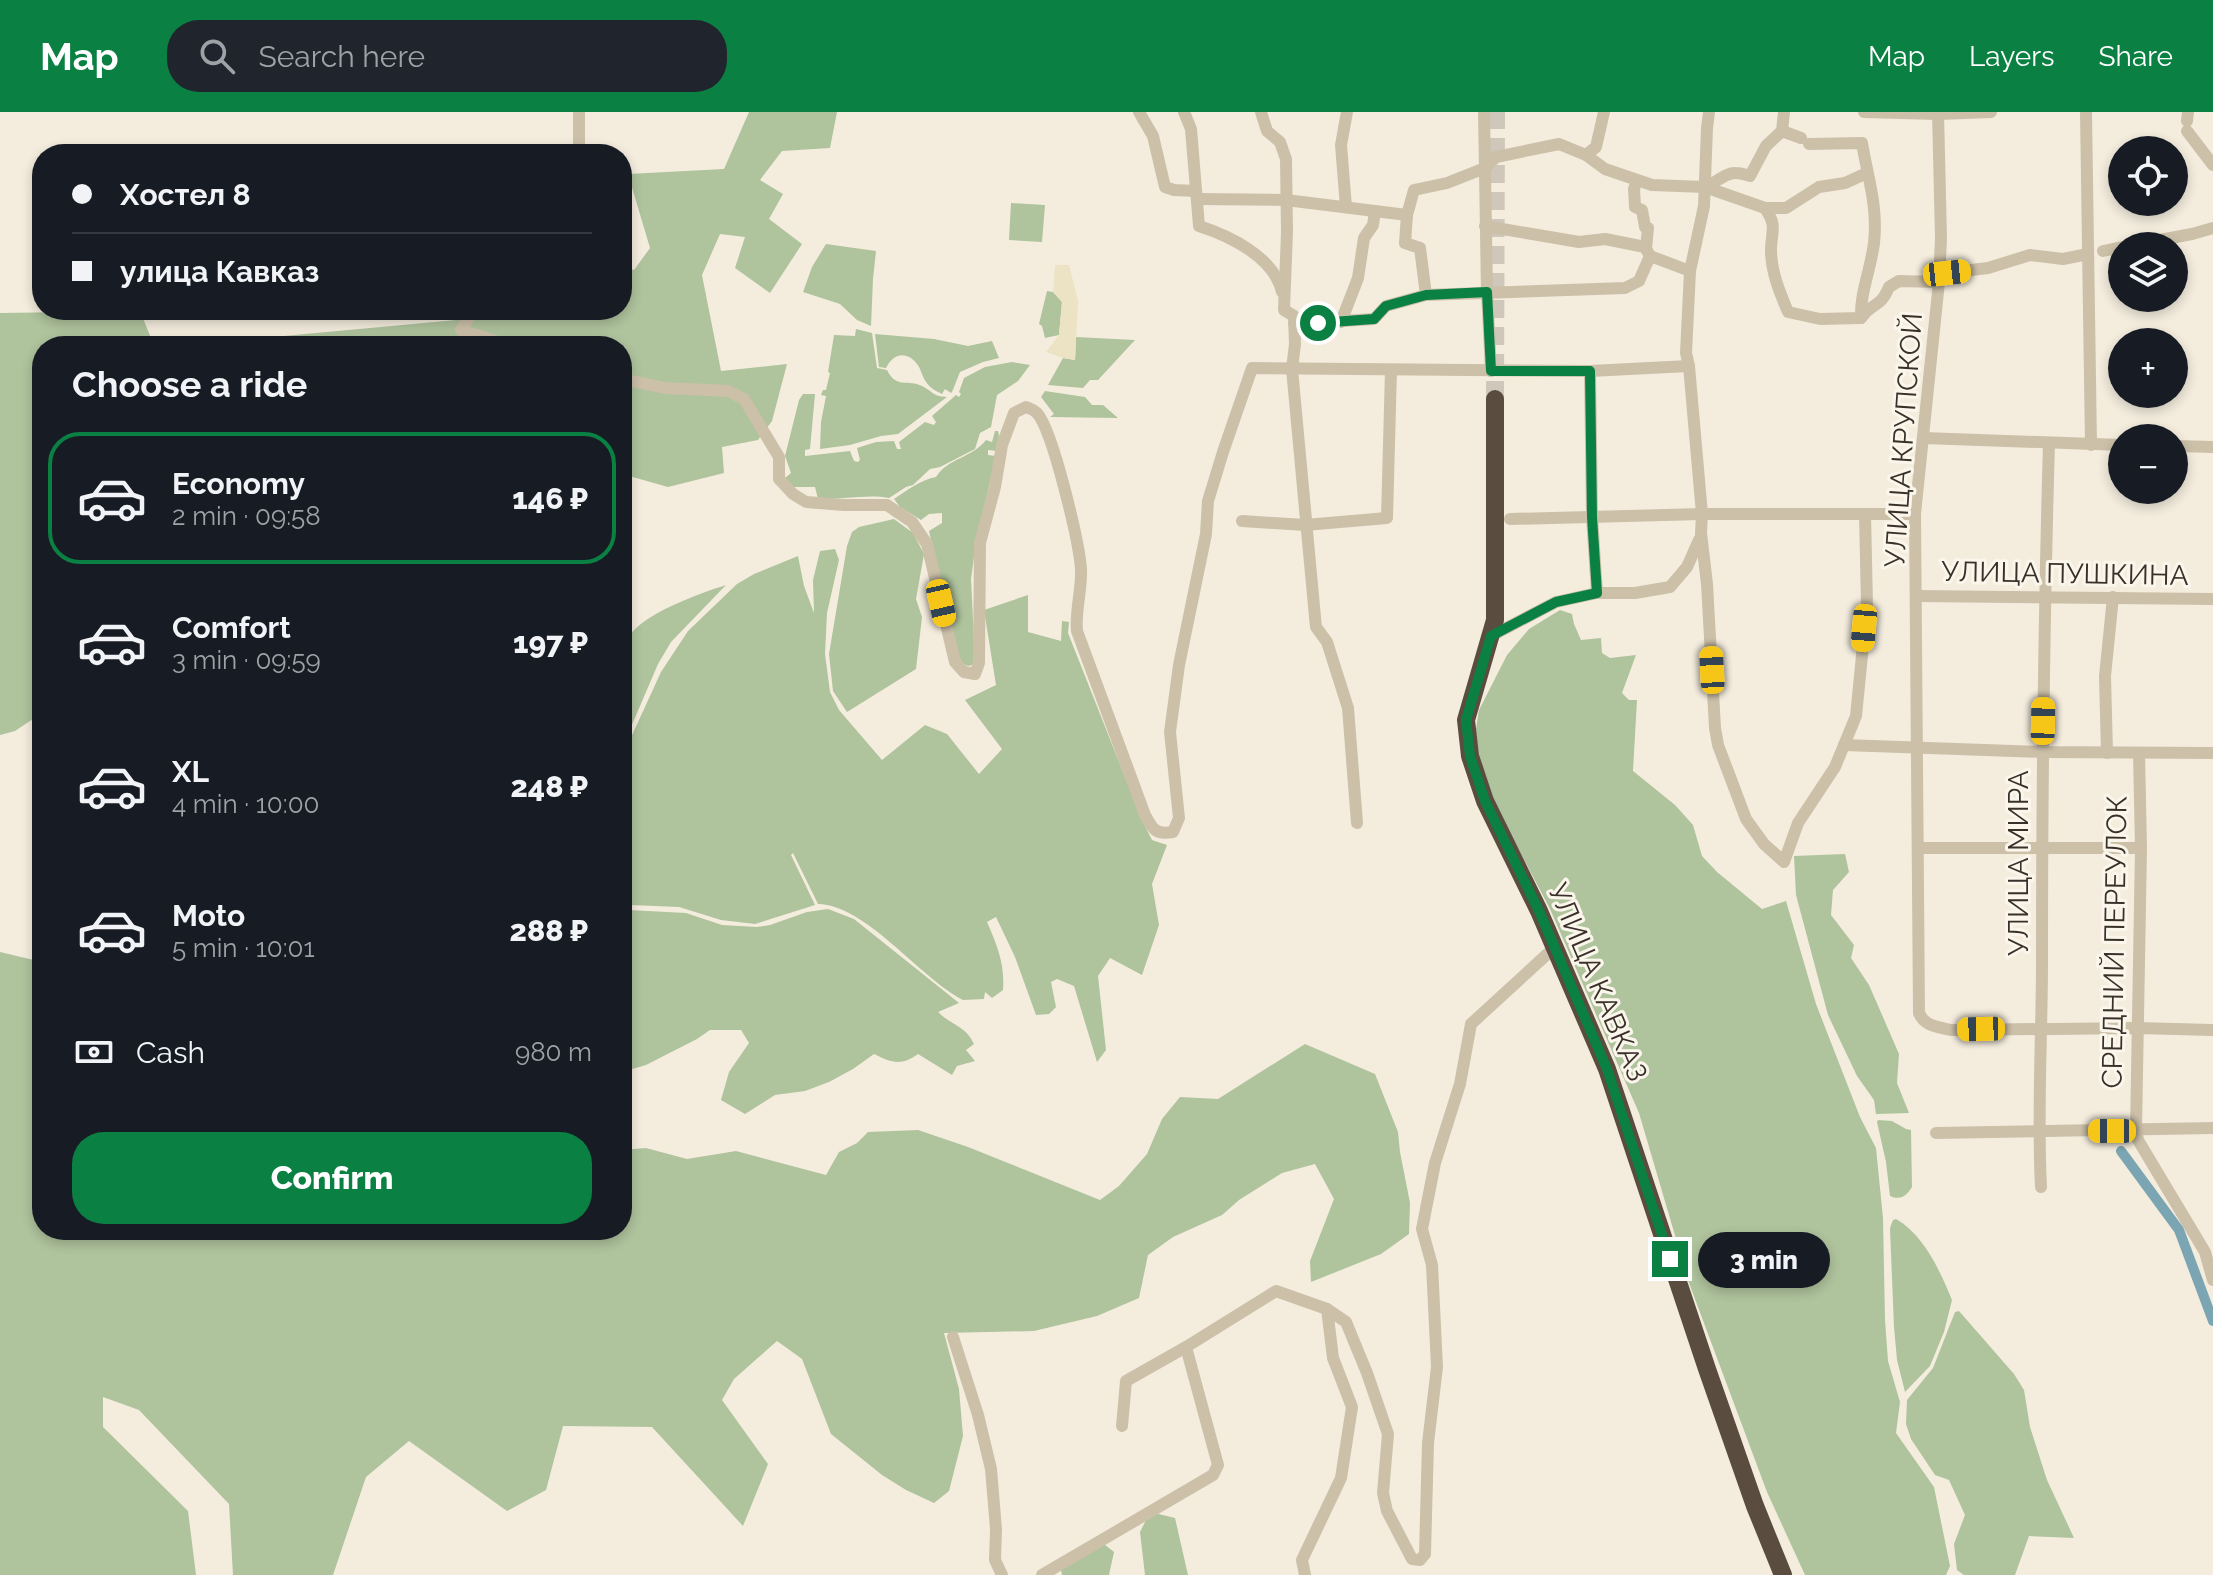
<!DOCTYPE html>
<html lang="en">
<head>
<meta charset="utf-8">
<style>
	body { margin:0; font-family:Raleway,sans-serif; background:#20242c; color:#f1f3f6; height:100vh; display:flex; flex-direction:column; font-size:30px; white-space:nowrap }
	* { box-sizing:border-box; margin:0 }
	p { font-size:26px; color:#9ea1a6 }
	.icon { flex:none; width:44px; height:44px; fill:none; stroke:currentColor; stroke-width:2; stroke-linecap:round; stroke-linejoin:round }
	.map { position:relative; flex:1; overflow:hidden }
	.sheet { position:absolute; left:32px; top:224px; width:600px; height:904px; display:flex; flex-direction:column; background:#171b24; border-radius:32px; box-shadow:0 4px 12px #0003 }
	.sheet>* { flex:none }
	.banner { position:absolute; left:32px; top:32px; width:600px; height:176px; border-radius:32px; box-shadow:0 4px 12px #0003; display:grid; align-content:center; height:176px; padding:0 40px; background:#171b24 }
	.controls { position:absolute; left:2108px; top:24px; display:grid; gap:16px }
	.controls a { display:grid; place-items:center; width:80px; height:80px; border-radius:50%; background:#171b24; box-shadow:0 4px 12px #0003; font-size:40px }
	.end { position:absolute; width:36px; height:36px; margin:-18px; border:10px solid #0b8043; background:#fff; box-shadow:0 0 0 4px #fff }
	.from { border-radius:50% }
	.bubble { position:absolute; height:56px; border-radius:28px; background:#171b24; box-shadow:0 4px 12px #0003; font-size:26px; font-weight:800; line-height:56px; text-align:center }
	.car { position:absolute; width:24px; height:48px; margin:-24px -12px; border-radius:10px; box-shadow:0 0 6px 2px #0007; background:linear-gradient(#f5c518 24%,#345 0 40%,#f5c518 0 76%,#345 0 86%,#f5c518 0) }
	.banner b { display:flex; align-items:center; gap:28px; height:76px; font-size:30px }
	.banner b+b { border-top:2px solid #363941 }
	.banner i { width:20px; height:20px; background:#f1f3f6 }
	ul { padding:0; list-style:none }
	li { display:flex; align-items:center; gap:24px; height:132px; margin:0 16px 12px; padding:0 24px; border:4px solid transparent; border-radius:32px }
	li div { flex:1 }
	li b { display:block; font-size:30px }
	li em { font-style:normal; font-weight:800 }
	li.on { border-color:#0b8043 }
	li>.icon { width:72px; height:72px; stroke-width:1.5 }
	h2 { padding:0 40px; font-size:36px; line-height:96px }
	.pay { display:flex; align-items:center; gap:20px; height:88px; padding:0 40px; font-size:30px }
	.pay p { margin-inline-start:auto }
	.primary-button { display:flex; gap:16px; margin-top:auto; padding:16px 40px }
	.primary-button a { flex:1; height:92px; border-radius:32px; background:#0b8043; color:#fff; font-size:32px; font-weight:800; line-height:92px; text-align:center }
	header { display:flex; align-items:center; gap:48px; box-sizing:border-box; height:112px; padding:0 40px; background:#0b8043; color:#fff }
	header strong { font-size:38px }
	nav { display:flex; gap:44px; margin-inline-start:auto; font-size:28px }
	.search { width:560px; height:72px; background:#20242c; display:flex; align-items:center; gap:20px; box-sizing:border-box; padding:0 28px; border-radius:32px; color:#9ea1a6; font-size:30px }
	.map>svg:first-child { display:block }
	.green { fill:#afc39d }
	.plaza { fill:#ece2c4 }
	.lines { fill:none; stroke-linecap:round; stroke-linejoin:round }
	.canal { stroke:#7ba5b2; stroke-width:10 }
	.highway-tunnel { stroke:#cfc7ba; stroke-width:18; stroke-dasharray:18 9; stroke-linecap:butt }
	.minor { stroke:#ccc0a9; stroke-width:12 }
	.highway { stroke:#5a4d40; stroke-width:18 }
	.route { stroke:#0b8043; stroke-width:10 }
	.labels { text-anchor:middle; stroke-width:6; stroke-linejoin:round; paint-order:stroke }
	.street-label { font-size:28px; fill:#393129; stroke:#fbf6eb }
</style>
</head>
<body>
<header>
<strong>Map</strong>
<div class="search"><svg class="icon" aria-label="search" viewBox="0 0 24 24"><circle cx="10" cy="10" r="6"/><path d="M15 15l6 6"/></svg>Search here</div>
<nav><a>Map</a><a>Layers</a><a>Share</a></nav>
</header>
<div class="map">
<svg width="2213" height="1463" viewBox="0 0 2213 1463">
	<rect width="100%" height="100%" fill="#f4edde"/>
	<g class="green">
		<path d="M 749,0 L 837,0 L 830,36 L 782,39 L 760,68 L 783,82 L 769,107 L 802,132 L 770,181 L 735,156 L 745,125 L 720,122 L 702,163 L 721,259 L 787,252 L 772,309 L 758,328 L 722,335 L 724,361 L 668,375 L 622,362 L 622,234 L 42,234 L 42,601 L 15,619 L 0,623 L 0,201 L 140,199 L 151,226 L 273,225 L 456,208 L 471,198 L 622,198 L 622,154 L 634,158 L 650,136 L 628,62 L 724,57 Z"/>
		<path d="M 1011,91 L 1045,93 L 1042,130 L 1009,128 Z"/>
		<path d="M 826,132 L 876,139 L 873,167 L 871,214 L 857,208 L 840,192 L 803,180 L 812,155 Z"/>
		<path d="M 1047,179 L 1053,180 L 1062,190 L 1059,223 L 1045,226 L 1042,214 L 1039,212 Z"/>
		<path d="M 856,217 L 872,221 L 877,256 L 887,258 C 896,277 908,267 922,274 C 934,280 932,284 947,285 L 898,322 L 881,324 L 850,333 L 820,337 L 821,310 L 826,284 L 821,283 L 823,278 L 826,278 L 830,261 L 828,260 L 834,223 L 855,224 Z"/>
		<path d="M 875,222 L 934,227 L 968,234 L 992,229 L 999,246 L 983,250 L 960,260 L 952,280 L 951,281 L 945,277 L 942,282 C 936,279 930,276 926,270 C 922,264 921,257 917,252 C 906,238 893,242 886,256 L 879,255 Z"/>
		<path d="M 1076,225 L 1135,228 L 1098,268 L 1090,268 L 1083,276 L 1048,273 L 1063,246 L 1075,248 Z"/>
		<path d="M 1012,250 L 1030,253 L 1018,269 L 997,283 L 991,315 L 980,321 L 975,337 L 940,355 L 930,357 L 913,373 L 906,375 L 889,386 C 866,382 842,388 818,387 L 815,375 L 792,375 L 785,366 L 791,361 L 785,344 L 799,288 L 803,282 L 815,282 L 810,337 L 805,338 L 805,344 L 850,339 L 854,349 L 858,350 L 860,348 L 857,336 L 876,330 L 894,329 L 897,337 L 901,337 L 899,330 L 925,310 L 934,313 L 936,310 L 932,304 L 956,283 L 959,285 L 961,282 L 959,280 L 964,266 L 985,255 Z"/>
		<path d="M 1045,279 L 1085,285 L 1092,293 L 1103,293 L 1118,306 L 1050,305 L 1054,302 L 1041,285 Z"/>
		<path d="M 995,319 L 998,319 C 1000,325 998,332 997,339 L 988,338 L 988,343 L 996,344 L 976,430 L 971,467 L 975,548 L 972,553 L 968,554 L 962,551 L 956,537 L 929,419 L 942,411 L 942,401 L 929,402 L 921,408 L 900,395 L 894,387 C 906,379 922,367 936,365 C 948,346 972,346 986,328 L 992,330 Z"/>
		<path d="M 894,407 L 913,421 L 924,442 L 916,487 L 922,505 L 916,557 L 847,600 L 833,579 L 829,542 L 847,434 L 852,420 L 859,415 Z"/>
		<path d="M 835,437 L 839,448 L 827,501 L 825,542 L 830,580 L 839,598 L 882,648 L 925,613 L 947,622 L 979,662 L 1002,637 L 965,588 L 996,573 L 984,498 L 1028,483 L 1028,520 L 1061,529 L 1062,509 L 1069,510 L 1068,521 L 1142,708 L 1152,728 L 1167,733 L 1152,772 L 1159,813 L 1142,863 L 1110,846 L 1098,864 L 1106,938 L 1097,950 L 1074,874 L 1057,867 L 1051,870 L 1056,895 L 1049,902 L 1036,903 L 1015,845 L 996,805 L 987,810 C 997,833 1005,852 1003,878 L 992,886 L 985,880 L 984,887 L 963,888 C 920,866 866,793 818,792 L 793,741 L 791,743 L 815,793 L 755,812 L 721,808 L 679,795 L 630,793 L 622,790 L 622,645 L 661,560 L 688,519 L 737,472 L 754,462 L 798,444 L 804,474 L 814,501 L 813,468 L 820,439 Z"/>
		<path d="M 726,473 L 671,530 L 658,552 L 622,636 L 622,539 L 624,538 C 626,534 626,529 628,526 C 641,502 701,481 726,473 Z"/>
		<path d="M 1560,498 L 1572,502 L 1574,512 L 1581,528 L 1601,526 L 1602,541 L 1610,546 L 1636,543 L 1622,581 L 1629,588 L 1637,588 L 1633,659 L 1675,693 L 1693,713 L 1702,744 L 1717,760 L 1762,797 L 1786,789 L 1816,892 L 1860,1005 L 1876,1036 L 1883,1106 L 1885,1208 L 1888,1249 L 1900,1290 L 1896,1321 L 1934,1375 L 1950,1454 L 1946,1463 L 1805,1463 L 1767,1380 L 1689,1171 L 1639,1001 L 1550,797 L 1496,694 L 1480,651 L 1475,623 L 1479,598 L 1507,543 L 1529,517 Z"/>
		<path d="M 1845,742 L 1849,760 L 1833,778 L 1831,803 L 1854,833 L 1851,846 L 1869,873 L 1899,942 L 1897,971 L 1909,1001 L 1876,1002 L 1874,988 L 1857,964 L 1828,903 L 1796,783 L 1794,744 Z"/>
		<path d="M 622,794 L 629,798 L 686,801 L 722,813 L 757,815 L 770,813 L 807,800 L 828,797 L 854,807 L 959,891 L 938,900 C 951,913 966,914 974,932 L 966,938 L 975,949 L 957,954 L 952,963 L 918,942 C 900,955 891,950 874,942 L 853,957 L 829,970 L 805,979 L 775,983 L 745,1002 L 721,988 L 729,960 L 749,931 L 741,918 L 710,918 L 697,927 L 646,953 L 622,960 Z"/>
		<path d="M 0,840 L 38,849 L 42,849 L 42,1118 L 622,1118 L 622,1038 L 646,1036 L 687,1047 L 736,1039 L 826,1063 L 839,1040 L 857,1031 L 868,1020 L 918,1018 L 968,1035 L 1100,1088 L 1119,1074 L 1147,1042 L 1162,1007 L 1180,985 L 1218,987 L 1305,932 L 1375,962 L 1398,1020 L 1400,1040 L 1410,1091 L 1409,1122 L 1381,1142 L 1311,1170 L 1310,1149 L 1334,1087 L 1315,1052 L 1282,1061 L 1239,1088 L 1222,1103 L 1173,1125 L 1148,1143 L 1139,1186 L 1097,1204 L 1034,1219 L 944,1221 L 959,1277 L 963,1324 L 949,1379 L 934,1391 L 906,1378 L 882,1363 L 831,1322 L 802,1247 L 777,1229 L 734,1267 L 722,1288 L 768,1352 L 743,1414 L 652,1315 L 563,1314 L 546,1378 L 507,1399 L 409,1329 L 366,1365 L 333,1463 L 233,1463 L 229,1392 L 139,1298 L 103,1285 L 103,1315 L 188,1399 L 196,1463 L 0,1463 Z"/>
		<path d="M 1878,1008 L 1892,1009 L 1906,1017 L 1911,1018 L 1912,1075 C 1907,1083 1901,1089 1890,1084 L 1886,1050 L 1877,1010 Z"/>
		<path d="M 1896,1107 C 1924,1123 1940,1159 1952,1188 L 1944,1220 L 1930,1254 L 1905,1280 L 1897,1248 L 1894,1215 L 1890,1116 L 1893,1108 Z"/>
		<path d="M 1959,1199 L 2014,1262 L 2024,1278 L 2030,1315 L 2047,1368 L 2074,1426 L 2029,1424 L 2015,1463 L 1964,1463 L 1957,1458 L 1954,1432 L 1965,1403 L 1949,1368 L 1935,1363 L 1911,1327 L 1906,1312 L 1907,1288 L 1933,1256 L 1955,1200 Z"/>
		<path d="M 1150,1400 L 1175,1406 L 1188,1463 L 1145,1463 L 1140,1420 Z"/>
		<path d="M 1100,1429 L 1114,1440 L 1109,1463 L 1062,1463 L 1060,1453 Z"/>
	</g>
	<path class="plaza" d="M 1055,153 L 1069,153 L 1078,189 L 1075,248 L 1063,246 L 1046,240 L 1059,223 L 1062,190 L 1053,180 Z"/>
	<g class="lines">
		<path class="canal" d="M 2121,1039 L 2179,1118 L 2213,1209"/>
		<path class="highway-tunnel" d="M 1495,287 L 1496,0"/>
		<g class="minor">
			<path d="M 1139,0 L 1153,24 L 1165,75 L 1174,78 L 1196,79"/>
			<path d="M 1184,0 L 1191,17 L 1199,114 C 1230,124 1274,145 1282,180"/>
			<path d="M 1261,0 L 1267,19 L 1280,30 L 1286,47 L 1287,120 L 1284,198 L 1294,204 L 1295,232 L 1292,257 L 1315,505 L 1316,515 L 1327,530 L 1348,596 L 1357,711"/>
			<path d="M 1484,0 L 1487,180 L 1491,259"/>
			<path d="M 1709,0 L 1707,16 L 1704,94 L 1690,159 L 1686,241 L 1689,254 L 1702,402 L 1701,421 L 1707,472 L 1715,616 L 1718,633 L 1746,707 L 1764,732 L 1784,750 L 1798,711 L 1835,655 L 1856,604 L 1867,493 L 1865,402"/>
			<path d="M 1864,0 L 1938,2 L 1991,0"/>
			<path d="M 1938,0 L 1941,126 L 1939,170 L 1915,402 L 1919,901 C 1924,914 1938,915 1951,918 L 2137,916 L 2213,918"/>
			<path d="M 2086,0 L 2091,333"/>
			<path d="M 2187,9 L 2188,0"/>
			<path d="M 1782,19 L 1801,26"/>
			<path d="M 2187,19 L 2213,53"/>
			<path d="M 1809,32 L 1862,31 C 1868,67 1878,94 1874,131 C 1871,157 1860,180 1861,206"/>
			<path d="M 573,42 L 579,33 L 579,0"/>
			<path d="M 1586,43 L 1596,35 L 1604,0"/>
			<path d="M 1637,68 L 1634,77 L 1635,95 L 1642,98 L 1645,115 L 1648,116 L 1646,137"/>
			<path d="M 1705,75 C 1716,71 1726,60 1736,61 C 1741,61 1746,63 1750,64 L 1766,34 L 1782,19 L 1784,0"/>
			<path d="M 1197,87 L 1286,88 L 1407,103 L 1414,78 L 1447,71 L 1485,56 L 1496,45 L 1559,32 L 1586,43 L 1605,57 L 1652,73 L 1705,75 L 1765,96 L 1786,96 L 1819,75 L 1845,71 L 1867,61"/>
			<path d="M 1346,95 L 1341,33 L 1347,0"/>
			<path d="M 1765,96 C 1778,115 1771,119 1771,138 C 1771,160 1780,181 1788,200 L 1820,207 L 1861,206 C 1872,190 1880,197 1889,175 L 1899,169 L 1939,170 L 1947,161 L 1988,156 L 2030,143 L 2063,147 L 2088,142"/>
			<path d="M 1407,103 L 1405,131 L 1420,136 L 1426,183"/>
			<path d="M 1485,114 L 1579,130 L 1605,127 L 1645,135 L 1650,144 L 1690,159"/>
			<path d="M 2128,134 L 2192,122 L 2213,116"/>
			<path d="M 2103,139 L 2122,135"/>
			<path d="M 474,198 L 461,218 L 511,234"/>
			<path d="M 1341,210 L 1358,166 L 1364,126 L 1373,113 L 1375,99"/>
			<path d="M 1294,212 L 1374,207 L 1386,194 L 1426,183 L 1625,176 L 1639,169 L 1650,144"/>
			<path d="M 1590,259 L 1592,405 L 1597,481"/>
			<path d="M 622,267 L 665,276 L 728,279 L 744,287 L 779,345 L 779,367 L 793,382 L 806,390 L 844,393 L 887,393 L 912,410 L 927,432 L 955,550 L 964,560 L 975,562 L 979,551 L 980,431 L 995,375 L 1002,333 L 1014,301 L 1026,295 C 1031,297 1033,297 1037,301 C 1053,319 1079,430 1081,457 C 1082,478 1075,498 1077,519 L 1145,703 C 1153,718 1156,723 1173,720 L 1179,706 L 1170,620 L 1179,553 L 1206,422 L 1208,389 L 1223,340 L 1252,256 L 1590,259 L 1689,254"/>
			<path d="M 1923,326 L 2122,333"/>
			<path d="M 2174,334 L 2213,335"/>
			<path d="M 1510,407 L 1702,402 L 1915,402"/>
			<path d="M 1242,409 L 1305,413 L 1387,406 L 1391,258"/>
			<path d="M 1916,484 L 2213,487"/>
			<path d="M 1491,524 L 1556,490 L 1597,481 L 1635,481 L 1670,475 L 1687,455 L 1699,428"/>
			<path d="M 1844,633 L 2043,640 L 2213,641"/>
			<path d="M 2107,641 L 2105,564 L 2113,485"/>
			<path d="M 2139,641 L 2141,736 L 2136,1019 L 2138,1028 L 2205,1140 L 2213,1168"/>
			<path d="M 1918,736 L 2141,736"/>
			<path d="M 1936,1021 L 2213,1016"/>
			<path d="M 2041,1075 C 2037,1000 2042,925 2042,850 C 2042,677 2044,504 2049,331"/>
			<path d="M 953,1225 L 978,1303 L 991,1357 L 996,1417 L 995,1448 L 1002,1463"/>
			<path d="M 1122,1314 L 1126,1269 L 1186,1235 L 1276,1179 L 1327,1197"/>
			<path d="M 1042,1463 L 1213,1363 L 1218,1353 L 1186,1235"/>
			<path d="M 1305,1463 L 1302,1448 L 1341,1366 L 1352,1295 L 1333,1246 L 1327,1197 L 1346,1210 L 1367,1261 L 1388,1322 L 1383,1381 L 1387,1399 L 1412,1447 L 1420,1448 L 1425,1442 L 1428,1331 L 1437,1255 L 1432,1153 L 1422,1117 L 1435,1051 L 1460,972 L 1471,912 L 1555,835"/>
		</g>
		<path class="highway" d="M 1495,287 L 1495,508 L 1466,608 L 1470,644 L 1485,689 L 1539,799 L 1607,957 L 1707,1257 L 1755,1394 L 1783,1463"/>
	</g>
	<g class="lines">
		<path class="route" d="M 1318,211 L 1374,207 L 1386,194 L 1426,183 L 1487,180 L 1491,259 L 1590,259 L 1592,405 L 1597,481 L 1556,490 L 1491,524 L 1466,608 L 1470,644 L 1485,689 L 1539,799 L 1607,957 L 1670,1147"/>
	</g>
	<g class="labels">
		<g class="street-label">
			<text transform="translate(1903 328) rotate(-86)" y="10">УЛИЦА КРУПСКОЙ</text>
			<text transform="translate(2065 461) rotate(1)" y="10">УЛИЦА ПУШКИНА</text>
			<text transform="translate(2018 751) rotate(-90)" y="10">УЛИЦА МИРА</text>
			<text transform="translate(2114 830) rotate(-89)" y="10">СРЕДНИЙ ПЕРЕУЛОК</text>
			<text transform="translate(1598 870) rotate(67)" y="10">УЛИЦА КАВКАЗ</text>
		</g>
	</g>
</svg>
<div class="controls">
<a><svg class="icon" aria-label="locate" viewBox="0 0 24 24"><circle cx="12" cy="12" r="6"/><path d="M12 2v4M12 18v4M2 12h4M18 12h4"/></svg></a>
<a><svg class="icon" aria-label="layers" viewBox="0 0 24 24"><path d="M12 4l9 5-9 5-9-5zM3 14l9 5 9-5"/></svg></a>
<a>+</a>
<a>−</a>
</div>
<i class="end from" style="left:1318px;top:211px"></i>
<i class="end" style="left:1670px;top:1147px"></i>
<div class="bubble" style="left:1698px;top:1120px;width:132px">3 min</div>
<i class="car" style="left:1947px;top:161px;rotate:84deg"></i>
<i class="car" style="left:941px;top:491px;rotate:167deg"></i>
<i class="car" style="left:1864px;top:516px;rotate:185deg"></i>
<i class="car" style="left:1712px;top:558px;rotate:357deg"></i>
<i class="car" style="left:2043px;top:609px;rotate:1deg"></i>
<i class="car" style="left:1981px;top:917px;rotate:269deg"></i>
<i class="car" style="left:2112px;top:1019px;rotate:270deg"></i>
<div class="banner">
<b><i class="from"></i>Хостел 8</b>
<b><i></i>улица Кавказ</b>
</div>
<section class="sheet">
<h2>Choose a ride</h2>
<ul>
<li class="on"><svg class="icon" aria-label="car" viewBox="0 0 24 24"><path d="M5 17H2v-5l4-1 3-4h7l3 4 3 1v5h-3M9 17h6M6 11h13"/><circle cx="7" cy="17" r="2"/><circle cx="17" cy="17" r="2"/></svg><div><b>Economy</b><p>2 min · 09:58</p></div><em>146 ₽</em></li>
<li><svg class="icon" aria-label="car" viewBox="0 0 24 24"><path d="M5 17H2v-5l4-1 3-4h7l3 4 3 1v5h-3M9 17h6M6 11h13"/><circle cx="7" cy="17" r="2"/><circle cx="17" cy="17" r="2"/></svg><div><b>Comfort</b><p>3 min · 09:59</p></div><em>197 ₽</em></li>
<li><svg class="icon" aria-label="car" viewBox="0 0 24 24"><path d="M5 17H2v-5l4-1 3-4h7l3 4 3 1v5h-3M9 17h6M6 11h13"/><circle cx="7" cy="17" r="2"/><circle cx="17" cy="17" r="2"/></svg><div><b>XL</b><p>4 min · 10:00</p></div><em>248 ₽</em></li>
<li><svg class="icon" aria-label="car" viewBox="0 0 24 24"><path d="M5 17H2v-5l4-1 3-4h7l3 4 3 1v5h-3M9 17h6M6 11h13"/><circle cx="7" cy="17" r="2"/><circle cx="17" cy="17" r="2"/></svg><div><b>Moto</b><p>5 min · 10:01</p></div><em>288 ₽</em></li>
</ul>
<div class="pay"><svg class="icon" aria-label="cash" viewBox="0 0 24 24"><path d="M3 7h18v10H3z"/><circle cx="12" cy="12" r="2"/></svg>Cash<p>980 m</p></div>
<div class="primary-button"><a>Confirm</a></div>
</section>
</div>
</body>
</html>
